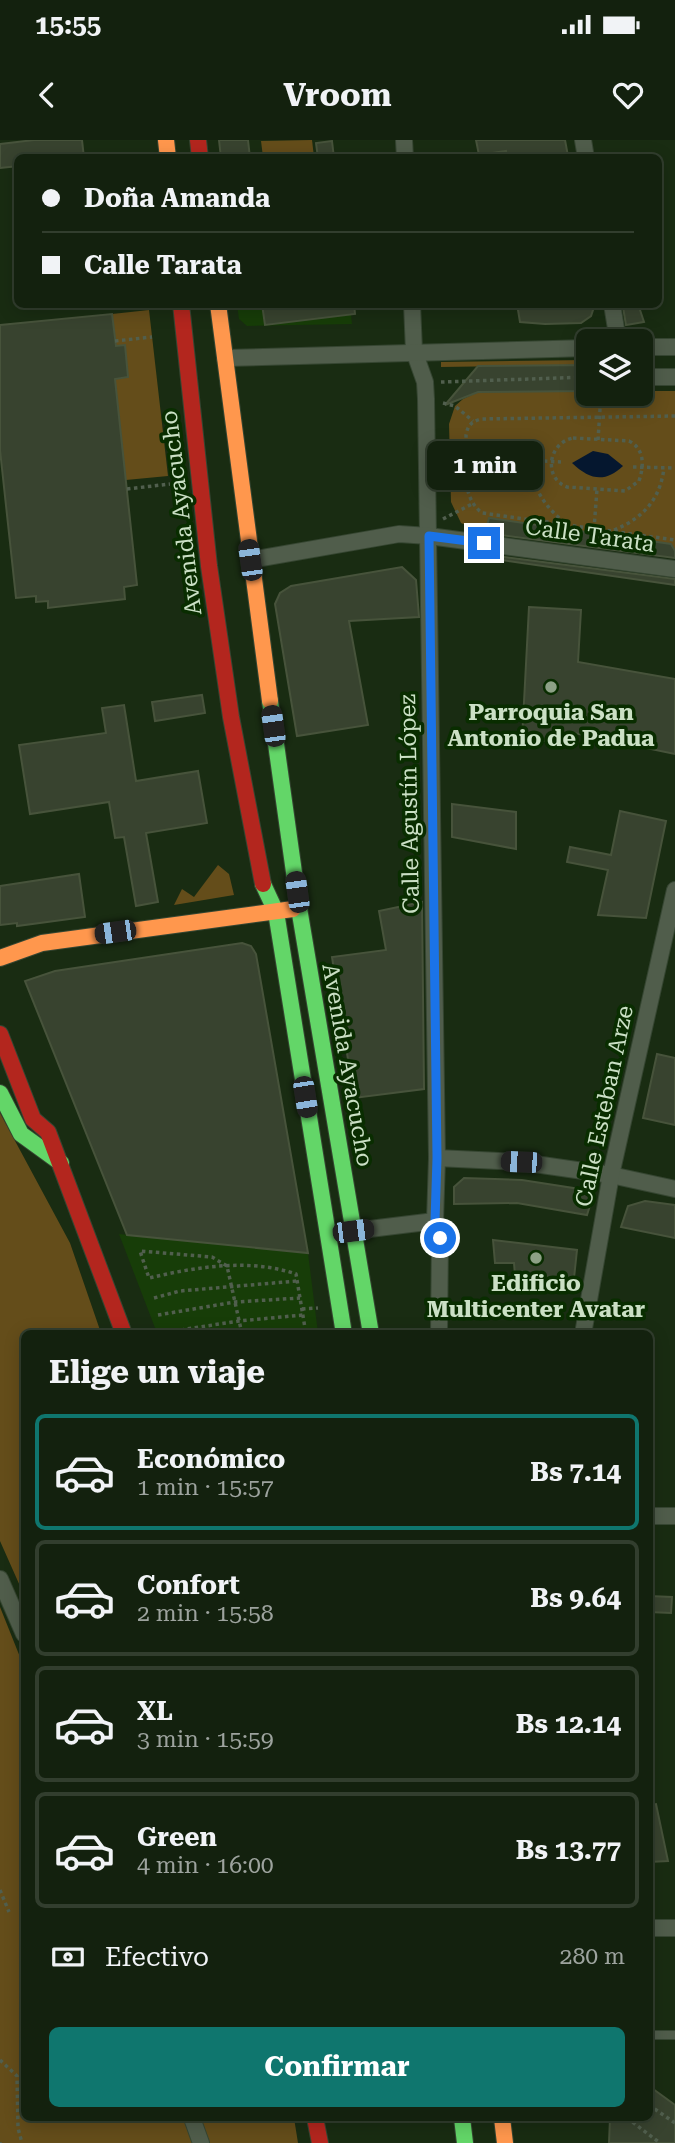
<!DOCTYPE html>
<html lang="es">
<head>
<meta charset="utf-8">
<style>
	body { margin:0; font-family:"Roboto Serif",serif; background:#202e1c; color:#f1f3f6; height:100vh; display:flex; flex-direction:column; font-size:26px; white-space:nowrap }
	* { box-sizing:border-box; margin:0 }
	p { font-size:23px; color:#9da39e }
	.icon { flex:none; width:38px; height:38px; fill:none; stroke:currentColor; stroke-width:2; stroke-linecap:round; stroke-linejoin:round }
	.map { position:relative; flex:1; overflow:hidden }
	.panel { position:absolute; left:21px; top:1190px; width:632px; height:791px; display:flex; flex-direction:column; background:#13210e; border-radius:10px; box-shadow:0 4px 18px #0003,0 0 0 2px #323e2e }
	.panel>* { flex:none }
	.banner { position:absolute; left:14px; top:14px; width:648px; height:154px; border-radius:10px; box-shadow:0 4px 18px #0003,0 0 0 2px #323e2e; display:grid; align-content:center; height:154px; padding:0 28px; background:#13210e }
	.buttons { position:absolute; left:576px; top:189px; display:grid; gap:14px }
	.buttons a { display:grid; place-items:center; width:77px; height:77px; border-radius:10px; background:#13210e; box-shadow:0 4px 18px #0003,0 0 0 2px #323e2e; font-size:35px }
	.end { position:absolute; width:32px; height:32px; margin:-16px; border:9px solid #1a73e8; background:#fff; box-shadow:0 0 0 4px #fff }
	.from { border-radius:50% }
	.bubble { position:absolute; height:49px; border-radius:10px; background:#13210e; box-shadow:0 4px 18px #0003,0 0 0 2px #323e2e; font-size:23px; font-weight:700; line-height:49px; text-align:center }
	.car { position:absolute; width:21px; height:42px; margin:-21px -10px; border-radius:9px; box-shadow:0 0 5px 2px #0007; background:linear-gradient(#222 24%,#8ab4d8 0 40%,#222 0 76%,#8ab4d8 0 86%,#222 0) }
	.banner b { display:flex; align-items:center; gap:24px; height:66px; font-size:26px }
	.banner b+b { border-top:2px solid #323e2e }
	.banner i { width:18px; height:18px; background:#f1f3f6 }
	ul { padding:0; list-style:none }
	li { display:flex; align-items:center; gap:21px; height:116px; margin:0 14px 10px; padding:0 14px; border:4px solid #323e2e; border-radius:10px }
	li div { flex:1 }
	li b { display:block; font-size:26px }
	li em { font-style:normal; font-weight:700 }
	li.on { border-color:#0f766e }
	li>.icon { width:63px; height:63px; stroke-width:1.5 }
	h2 { padding:0 28px; font-size:32px; line-height:84px }
	.pay { display:flex; align-items:center; gap:18px; height:77px; padding:0 28px; font-size:26px }
	.pay p { margin-inline-start:auto }
	.primary-button { display:flex; gap:14px; margin-top:auto; padding:14px 28px }
	.primary-button a { flex:1; height:80px; border-radius:10px; background:#0f766e; color:#fff; font-size:28px; font-weight:700; line-height:80px; text-align:center }
	.status { display:flex; justify-content:space-between; align-items:center; height:49px; padding:0 35px; background:#13210e; direction:ltr }
	.status svg { height:19px; fill:currentColor }
	header { display:flex; justify-content:space-between; align-items:center; height:91px; padding:0 28px; background:#13210e; font-size:32px; font-weight:700 }
	.map>svg:first-child { display:block }
	.built { fill:#173d08 }
	.green { fill:#644d1a }
	.water { fill:#05172f }
	.building { fill:#38432f; stroke:#47533b; stroke-width:2 }
	.lines { fill:none; stroke-linecap:round; stroke-linejoin:round }
	.lane-casing { stroke:#364632; stroke-width:10 }
	.street-casing { stroke:#364632; stroke-width:18 }
	.fast-casing { stroke:#364632; stroke-width:18 }
	.slow-casing { stroke:#364632; stroke-width:18 }
	.jam-casing { stroke:#364632; stroke-width:18 }
	.path { stroke:#515f4e; stroke-width:3.5; stroke-dasharray:3.5 3.5; stroke-linecap:butt }
	.lane { stroke:#505d4b; stroke-width:8 }
	.street { stroke:#505d4b; stroke-width:16 }
	.fast { stroke:#63d668; stroke-width:16 }
	.slow { stroke:#ff974d; stroke-width:16 }
	.jam { stroke:#b3261e; stroke-width:16 }
	.route { stroke:#1a73e8; stroke-width:9 }
	.poi-dot { fill:#8da186; stroke:#092d00; stroke-width:2.5 }
	.labels { text-anchor:middle; stroke-width:7; stroke-linejoin:round; paint-order:stroke }
	.street-label { font-size:23px; fill:#cbe0c5; stroke:#092d00 }
	.poi-label { font-size:23px; font-weight:bold; fill:#cbe0c5; stroke:#092d00 }
</style>
</head>
<body>
<div class="status"><b>15:55</b><svg viewBox="0 0 49 12"><path d="M0 12V9h3v3zM5 12V6h3v6zM10 12V3h3v9zM15 12V0h3v12zM26 1h20v11H26zM47 4h2v5h-2z"/></svg></div>
<header><svg class="icon" aria-label="back" viewBox="0 0 24 24"><path d="M15 5l-7 7 7 7"/></svg>Vroom<svg class="icon" aria-label="heart" viewBox="0 0 24 24"><path d="M12 20l-8-8c-3-5 5-10 8-4 3-6 11-1 8 4z"/></svg></header>
<div class="map">
<svg width="675" height="2003" viewBox="0 0 675 2003">
	<rect width="100%" height="100%" fill="#192c12"/>
	<g class="built">
		<path d="M 237,165 L 350,165 L 352,184 L 247,186 L 239,179 Z"/>
		<path d="M 119,1094 L 308,1113 L 318,1193 L 157,1193 Z"/>
	</g>
	<g class="green">
		<path d="M 312,0 L 314,17 L 263,17 L 261,1 Z"/>
		<path d="M 149,170 L 168,336 L 126,340 L 115,239 L 128,236 L 125,206 L 116,206 L 112,174 Z"/>
		<path d="M 588,220 L 588,225 L 441,227 L 441,222 Z"/>
		<path d="M 588,251 L 588,254 L 640,254 L 641,251 L 675,251 L 675,411 L 670,404 L 489,378 L 485,393 L 461,383 L 451,362 L 449,284 L 455,266 L 463,259 L 478,252 Z"/>
		<path d="M 218,725 L 229,734 L 234,755 L 174,765 L 182,749 L 194,757 Z"/>
		<path d="M 0,973 L 70,1103 L 101,1193 L 24,1194 L 24,1455 L 0,1401 Z"/>
		<path d="M 0,1467 L 24,1527 L 24,1978 L 183,1978 L 193,2003 L 0,2003 Z"/>
		<path d="M 199,1978 L 294,1978 L 298,2003 L 208,2003 Z"/>
	</g>
	<path class="water" d="M 593,311 L 608,314 L 623,326 C 605,343 590,340 572,323 Z"/>
	<g class="building">
		<path d="M 34,0 L 82,0 L 84,18 L 18,18 L 18,26 L 0,28 L 0,4 Z"/>
		<path d="M 219,0 L 248,0 L 250,18 L 221,18 Z"/>
		<path d="M 476,0 L 565,0 L 568,16 L 507,18 L 506,11 L 479,15 Z"/>
		<path d="M 332,1 L 334,18 L 318,18 L 316,3 Z"/>
		<path d="M 262,164 L 354,164 L 355,174 L 265,185 Z"/>
		<path d="M 517,164 L 595,164 L 591,176 L 581,183 L 545,184 L 520,182 Z"/>
		<path d="M 638,164 L 644,182 L 626,185 L 623,167 Z"/>
		<path d="M 112,174 L 116,206 L 125,205 L 128,237 L 115,239 L 137,445 L 124,447 L 125,459 L 48,468 L 48,461 L 36,462 L 36,456 L 16,458 L 0,310 L 0,185 Z"/>
		<path d="M 588,225 L 588,251 L 478,252 L 445,265 L 478,226 Z"/>
		<path d="M 489,378 L 671,404 L 675,411 L 675,418 L 485,393 Z"/>
		<path d="M 480,414 L 675,439 L 675,445 L 480,417 Z"/>
		<path d="M 402,427 L 416,440 L 419,477 L 349,481 L 368,585 L 297,596 L 275,464 L 280,453 L 291,446 Z"/>
		<path d="M 529,467 L 581,470 L 578,522 L 675,539 L 675,614 L 574,593 L 573,602 L 522,600 Z"/>
		<path d="M 202,555 L 205,573 L 155,581 L 152,562 Z"/>
		<path d="M 124,565 L 136,641 L 198,631 L 207,683 L 146,693 L 158,762 L 136,766 L 124,697 L 115,698 L 109,662 L 30,674 L 19,605 L 106,593 L 102,568 Z"/>
		<path d="M 452,664 L 516,672 L 516,709 L 452,697 Z"/>
		<path d="M 620,671 L 666,681 L 646,778 L 598,775 L 608,730 L 567,722 L 570,707 L 611,715 Z"/>
		<path d="M 79,734 L 85,777 L 17,786 L 17,783 L 0,785 L 0,746 Z"/>
		<path d="M 422,762 L 424,949 L 354,958 L 332,817 L 386,810 L 379,771 Z"/>
		<path d="M 242,803 L 251,806 L 256,814 L 308,1113 L 127,1095 L 25,841 L 55,831 Z"/>
		<path d="M 657,914 L 675,918 L 675,985 L 643,978 Z"/>
		<path d="M 464,1038 L 522,1040 L 586,1050 L 591,1062 L 587,1075 L 517,1063 L 454,1064 L 454,1047 Z"/>
		<path d="M 645,1061 L 675,1065 L 675,1098 L 621,1087 L 628,1066 Z"/>
		<path d="M 493,1100 L 577,1110 L 574,1138 L 515,1135 L 514,1123 L 495,1123 Z"/>
		<path d="M 649,1456 L 672,1457 L 671,1473 L 649,1472 Z"/>
		<path d="M 656,1664 L 668,1721 L 649,1722 L 649,1665 Z"/>
		<path d="M 649,1946 L 675,1965 L 675,2003 L 609,2003 L 610,1978 L 649,1978 Z"/>
	</g>
	<g class="lines">
		<g class="lane-casing">
			<path id="lane" d="M 650,1895 L 675,1895"/>
		</g>
		<g class="street-casing">
			<g id="street">
				<path d="M 404,0 L 405,18"/>
				<path d="M 583,0 L 586,18"/>
				<path d="M 412,164 L 414,211 L 425,242 L 426,259 L 437,1018 L 435,1081 L 440,1098 L 439,1194"/>
				<path d="M 612,164 L 618,201"/>
				<path d="M 640,207 L 675,207"/>
				<path d="M 225,218 L 588,208"/>
				<path d="M 640,237 L 675,237"/>
				<path d="M 250,420 L 399,394 L 429,396 L 675,429"/>
				<path d="M 437,1018 L 521,1022 L 611,1035 L 675,1049"/>
				<path d="M 353,1091 L 435,1081"/>
				<path d="M 583,1194 L 611,1035 L 675,750"/>
				<path d="M 649,1376 L 675,1376"/>
				<path d="M 0,1439 L 24,1494"/>
				<path d="M 649,1788 L 675,1788"/>
				<path d="M 192,1978 L 201,2003"/>
			</g>
		</g>
		<g class="fast-casing">
			<g id="fast">
				<path d="M 270,561 L 299,768 L 371,1194"/>
				<path d="M 263,744 L 276,772 L 344,1194"/>
				<path d="M 0,953 L 21,994 L 61,1023"/>
				<path d="M 462,1978 L 465,2003"/>
			</g>
		</g>
		<g class="slow-casing">
			<g id="slow">
				<path d="M 166,0 L 168,18"/>
				<path d="M 218,164 L 270,561"/>
				<path d="M 0,818 L 42,803 L 293,769"/>
				<path d="M 502,1978 L 505,2003"/>
			</g>
		</g>
		<g class="jam-casing">
			<g id="jam">
				<path d="M 198,0 L 200,18"/>
				<path d="M 181,164 L 209,426 L 231,577 L 263,744"/>
				<path d="M 0,894 L 33,979 L 48,992 L 124,1194"/>
				<path d="M 315,1978 L 320,2003"/>
			</g>
		</g>
		<g class="path">
			<path d="M 115,201 L 152,197"/>
			<path d="M 441,242 L 588,237"/>
			<path d="M 443,263 L 455,266 L 473,281"/>
			<path d="M 675,276 L 481,279 C 471,282 468,285 466,295 C 467,322 459,355 482,373 L 675,400"/>
			<path d="M 573,298 L 629,301 C 645,309 644,326 639,341 L 625,351 L 567,347 C 543,338 548,303 573,298 Z"/>
			<path d="M 598,300 L 601,254"/>
			<path d="M 467,317 L 561,322"/>
			<path d="M 531,320 C 530,346 546,369 567,384"/>
			<path d="M 633,327 L 675,328"/>
			<path d="M 127,349 L 170,344"/>
			<path d="M 443,379 L 472,364"/>
			<path d="M 594,389 L 597,349"/>
			<path d="M 614,390 C 643,378 660,360 664,328"/>
			<path d="M 154,1158 L 180,1151 L 297,1141"/>
			<path d="M 302,1169 L 318,1168"/>
			<path d="M 158,1175 L 235,1162 L 300,1158"/>
			<path d="M 167,1192 L 239,1181 L 303,1175"/>
			<path d="M 242,1194 L 227,1126 L 212,1117 L 140,1111 L 149,1138 C 196,1127 249,1118 296,1134 L 306,1194"/>
			<path d="M 0,1750 L 9,1772"/>
			<path d="M 0,1920 L 17,1936 L 18,1988 L 22,2003"/>
			<path d="M 649,1965 L 675,1983"/>
			<path d="M 627,1978 L 660,2003"/>
			<path d="M 0,2002 L 0,2003"/>
		</g>
		<use href="#lane" class="lane"/>
		<use href="#street" class="street"/>
		<use href="#fast" class="fast"/>
		<use href="#slow" class="slow"/>
		<use href="#jam" class="jam"/>
	</g>
	<g class="lines">
		<path class="route" d="M 440,1098 L 435,1081 L 437,1018 L 429,396 L 484,403"/>
	</g>
	<g class="poi-dot">
		<circle cx="551" cy="547" r="7"/>
		<circle cx="536" cy="1118" r="7"/>
	</g>
	<g class="labels">
		<g class="street-label">
			<text transform="translate(181 373) rotate(-97)" y="8">Avenida Ayacucho</text>
			<text transform="translate(590 395) rotate(8)" y="8">Calle Tarata</text>
			<text transform="translate(409 664) rotate(-91)" y="8">Calle Agustín López</text>
			<text transform="translate(348 925) rotate(80)" y="8">Avenida Ayacucho</text>
			<text transform="translate(604 966) rotate(-78)" y="8">Calle Esteban Arze</text>
		</g>
		<g class="poi-label">
			<text x="551" y="580">Parroquia San<tspan x="551" dy="26">Antonio de Padua</tspan></text>
			<text x="536" y="1151">Edificio<tspan x="536" dy="26">Multicenter Avatar</tspan></text>
		</g>
	</g>
</svg>
<div class="buttons">
<a><svg class="icon" aria-label="layers" viewBox="0 0 24 24"><path d="M12 4l9 5-9 5-9-5zM3 14l9 5 9-5"/></svg></a>
</div>
<i class="end from" style="left:440px;top:1098px"></i>
<i class="end" style="left:484px;top:403px"></i>
<div class="bubble" style="left:427px;top:301px;width:116px">1 min</div>
<i class="car" style="left:250px;top:420px;rotate:352deg"></i>
<i class="car" style="left:273px;top:586px;rotate:352deg"></i>
<i class="car" style="left:297px;top:752px;rotate:352deg"></i>
<i class="car" style="left:115px;top:792px;rotate:262deg"></i>
<i class="car" style="left:305px;top:957px;rotate:171deg"></i>
<i class="car" style="left:521px;top:1022px;rotate:272deg"></i>
<i class="car" style="left:353px;top:1091px;rotate:83deg"></i>
<div class="banner">
<b><i class="from"></i>Doña Amanda</b>
<b><i></i>Calle Tarata</b>
</div>
<section class="panel">
<h2>Elige un viaje</h2>
<ul>
<li class="on"><svg class="icon" aria-label="car" viewBox="0 0 24 24"><path d="M5 17H2v-5l4-1 3-4h7l3 4 3 1v5h-3M9 17h6M6 11h13"/><circle cx="7" cy="17" r="2"/><circle cx="17" cy="17" r="2"/></svg><div><b>Económico</b><p>1 min · 15:57</p></div><em>Bs 7.14</em></li>
<li><svg class="icon" aria-label="car" viewBox="0 0 24 24"><path d="M5 17H2v-5l4-1 3-4h7l3 4 3 1v5h-3M9 17h6M6 11h13"/><circle cx="7" cy="17" r="2"/><circle cx="17" cy="17" r="2"/></svg><div><b>Confort</b><p>2 min · 15:58</p></div><em>Bs 9.64</em></li>
<li><svg class="icon" aria-label="car" viewBox="0 0 24 24"><path d="M5 17H2v-5l4-1 3-4h7l3 4 3 1v5h-3M9 17h6M6 11h13"/><circle cx="7" cy="17" r="2"/><circle cx="17" cy="17" r="2"/></svg><div><b>XL</b><p>3 min · 15:59</p></div><em>Bs 12.14</em></li>
<li><svg class="icon" aria-label="car" viewBox="0 0 24 24"><path d="M5 17H2v-5l4-1 3-4h7l3 4 3 1v5h-3M9 17h6M6 11h13"/><circle cx="7" cy="17" r="2"/><circle cx="17" cy="17" r="2"/></svg><div><b>Green</b><p>4 min · 16:00</p></div><em>Bs 13.77</em></li>
</ul>
<div class="pay"><svg class="icon" aria-label="cash" viewBox="0 0 24 24"><path d="M3 7h18v10H3z"/><circle cx="12" cy="12" r="2"/></svg>Efectivo<p>280 m</p></div>
<div class="primary-button"><a>Confirmar</a></div>
</section>
</div>
</body>
</html>
